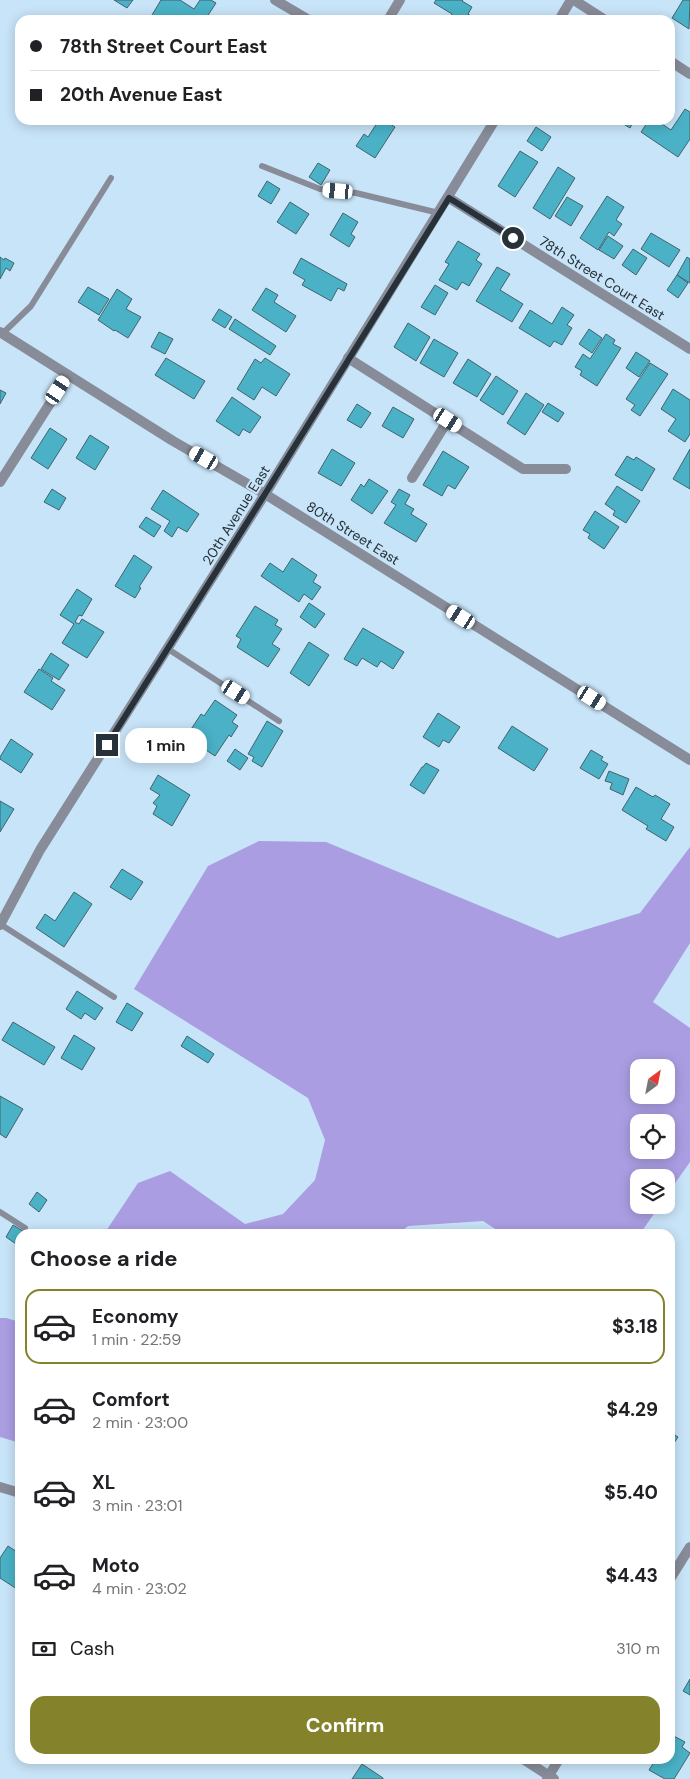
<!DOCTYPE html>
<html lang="en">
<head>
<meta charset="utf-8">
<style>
	body { margin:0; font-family:"DM Sans",sans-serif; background:#f6f6f6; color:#202124; height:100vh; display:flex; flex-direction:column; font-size:19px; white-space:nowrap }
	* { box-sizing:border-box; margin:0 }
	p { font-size:16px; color:#757577 }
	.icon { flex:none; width:28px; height:28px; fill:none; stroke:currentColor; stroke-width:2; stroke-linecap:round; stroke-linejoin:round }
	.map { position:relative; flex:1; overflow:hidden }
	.drawer { position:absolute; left:15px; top:1229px; width:660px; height:535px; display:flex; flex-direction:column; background:#fff; border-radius:15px; box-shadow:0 2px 12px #0003 }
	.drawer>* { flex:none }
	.top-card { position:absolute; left:15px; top:15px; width:660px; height:110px; border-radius:15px; box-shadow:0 2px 12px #0003; display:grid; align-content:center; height:110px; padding:0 15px; background:#fff }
	.needle { width:32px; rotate:32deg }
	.tools { position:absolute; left:630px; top:1059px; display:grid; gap:10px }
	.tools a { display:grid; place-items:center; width:45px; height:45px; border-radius:10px; background:#fff; box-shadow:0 2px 12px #0003; font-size:25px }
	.end { position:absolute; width:22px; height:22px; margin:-11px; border:6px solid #263139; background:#fff; box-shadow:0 0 0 2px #fff }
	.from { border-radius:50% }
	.bubble { position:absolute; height:35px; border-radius:15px; background:#fff; box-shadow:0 2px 12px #0003; font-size:16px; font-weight:700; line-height:35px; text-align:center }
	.car { position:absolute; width:15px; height:30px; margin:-15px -8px; border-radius:6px; box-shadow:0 0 4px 1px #0007; background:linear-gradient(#fff 24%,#345 0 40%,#fff 0 76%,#345 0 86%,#fff 0) }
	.top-card b { display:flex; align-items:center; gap:18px; height:48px; font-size:19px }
	.top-card b+b { border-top:1px solid #e0e0e0 }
	.top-card i { width:12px; height:12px; background:#202124 }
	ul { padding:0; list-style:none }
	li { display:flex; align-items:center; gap:15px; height:75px; margin:0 10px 8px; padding:0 5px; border:2px solid transparent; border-radius:15px }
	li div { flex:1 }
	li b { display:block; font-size:19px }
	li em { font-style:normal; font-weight:700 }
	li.current { border-color:#84822b }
	li>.icon { width:45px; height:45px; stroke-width:1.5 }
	h2 { padding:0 15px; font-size:22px; line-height:60px }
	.pay { display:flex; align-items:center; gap:12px; height:55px; padding:0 15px; font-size:19px }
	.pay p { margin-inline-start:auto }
	.cta { display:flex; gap:10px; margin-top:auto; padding:10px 15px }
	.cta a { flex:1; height:58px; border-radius:15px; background:#84822b; color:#fff; font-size:20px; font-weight:700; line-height:58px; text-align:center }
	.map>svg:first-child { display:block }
	.forest { fill:#aa9de2; fill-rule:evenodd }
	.building { fill:#4ab1c6; stroke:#42646c }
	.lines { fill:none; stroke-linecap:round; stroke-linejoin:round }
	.service { stroke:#878c98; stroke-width:6 }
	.minor { stroke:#878c98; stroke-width:10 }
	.tertiary { stroke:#878c98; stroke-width:10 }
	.route { stroke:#263139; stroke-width:6 }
	.labels { text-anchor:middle; stroke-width:4; stroke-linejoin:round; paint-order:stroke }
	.street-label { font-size:14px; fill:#263139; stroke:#c8e4f8 }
</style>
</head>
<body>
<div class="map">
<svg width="690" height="1779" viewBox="0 0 690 1779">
	<rect width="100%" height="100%" fill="#c8e4f8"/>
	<g class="forest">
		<path d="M 259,841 L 326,842 L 558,938 L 640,913 L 690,847 L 690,943 L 653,1002 L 690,1028 L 690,1162 L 666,1196 L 666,1178 L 639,1178 L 639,1205 L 660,1205 L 640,1234 L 503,1234 L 483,1221 L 408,1226 L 398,1234 L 104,1234 L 138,1183 L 170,1171 L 245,1224 L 283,1214 L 315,1180 L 325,1140 L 308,1098 L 134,989 L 208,866 ZM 639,1068 L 666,1068 L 666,1095 L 639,1095 ZM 639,1122 L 666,1122 L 666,1150 L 639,1150 Z"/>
		<path d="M 0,1318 L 6,1318 L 20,1322 L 20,1443 L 0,1437 Z"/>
	</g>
	<g class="building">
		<path d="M 114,0 L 133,0 L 127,8 Z"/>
		<path d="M 161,0 L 180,0 L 194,9 L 200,0 L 211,0 L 216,3 L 205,20 L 159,20 L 152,15 Z"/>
		<path d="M 436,0 L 463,0 L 462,1 L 472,7 L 468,14 L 474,18 L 473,20 L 449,20 L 452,14 L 434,3 Z"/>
		<path d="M 683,0 L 690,0 L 689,29 L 672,18 Z"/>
		<path d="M 685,109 L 690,112 L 690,139 L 678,157 L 641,132 L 649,120 L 656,120 L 671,130 Z"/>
		<path d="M 379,120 L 384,120 L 395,127 L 375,158 L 356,146 L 364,134 L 368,137 Z"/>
		<path d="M 617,120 L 634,120 L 630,128 Z"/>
		<path d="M 536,127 L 551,137 L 542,151 L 527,141 Z"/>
		<path d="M 520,151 L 538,162 L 515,197 L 498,186 Z"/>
		<path d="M 318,163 L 330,170 L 321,185 L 309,177 Z"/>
		<path d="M 558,167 L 575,178 L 550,219 L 533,208 Z"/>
		<path d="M 267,181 L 280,189 L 271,204 L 258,196 Z"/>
		<path d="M 607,196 L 624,207 L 616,220 L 622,224 L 614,236 L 609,232 L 598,250 L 580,238 Z"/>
		<path d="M 567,197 L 583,206 L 571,226 L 555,216 Z"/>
		<path d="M 290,202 L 309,214 L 296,234 L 277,222 Z"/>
		<path d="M 343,213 L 358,222 L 351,234 L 355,237 L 349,247 L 330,235 Z"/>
		<path d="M 651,233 L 680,250 L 669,267 L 641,249 Z"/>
		<path d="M 608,236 L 623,246 L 614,259 L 599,250 Z"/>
		<path d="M 458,241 L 480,254 L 476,260 L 482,264 L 469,286 L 462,282 L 457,290 L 439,280 L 449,264 L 445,262 Z"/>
		<path d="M 633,249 L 647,258 L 636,275 L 622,265 Z"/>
		<path d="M 0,257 L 4,260 L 5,258 L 14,263 L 10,271 L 6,268 L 0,279 Z"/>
		<path d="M 687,257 L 690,259 L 690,283 L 677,275 Z"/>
		<path d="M 301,258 L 347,284 L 344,291 L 338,288 L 331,301 L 302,285 L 305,280 L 293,273 Z"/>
		<path d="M 497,267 L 510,274 L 500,290 L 523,304 L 512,322 L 476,301 Z"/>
		<path d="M 677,275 L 688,283 L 678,298 L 667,290 Z"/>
		<path d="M 435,285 L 448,293 L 435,315 L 421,307 Z"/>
		<path d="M 88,287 L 109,299 L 99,315 L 78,302 Z"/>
		<path d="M 266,288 L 278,295 L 274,302 L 296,316 L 286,332 L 252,310 Z"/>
		<path d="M 117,289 L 132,299 L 126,309 L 141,317 L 128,338 L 115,330 L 114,331 L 98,320 Z"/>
		<path d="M 562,307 L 574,315 L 567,325 L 572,328 L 562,345 L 554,341 L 550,347 L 519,328 L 530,310 L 552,324 Z"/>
		<path d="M 219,309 L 232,317 L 225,328 L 212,320 Z"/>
		<path d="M 235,319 L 276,346 L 270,355 L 229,329 Z"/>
		<path d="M 408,323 L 430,337 L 416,361 L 394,347 Z"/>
		<path d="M 589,329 L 602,338 L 592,353 L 579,344 Z"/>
		<path d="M 159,332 L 173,339 L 165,354 L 151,347 Z"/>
		<path d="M 606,334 L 615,340 L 613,344 L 621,348 L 597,386 L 580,375 L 582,371 L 575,367 L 583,354 L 590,359 Z"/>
		<path d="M 434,339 L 458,353 L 444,377 L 420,363 Z"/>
		<path d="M 636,352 L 650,361 L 639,377 L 626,368 Z"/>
		<path d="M 166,358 L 205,381 L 194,399 L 155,375 Z"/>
		<path d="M 265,358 L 290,374 L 276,396 L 262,387 L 254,400 L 237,389 L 255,359 L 261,363 Z"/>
		<path d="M 468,359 L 491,374 L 477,397 L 453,383 Z"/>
		<path d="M 650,363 L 668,374 L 640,416 L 631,410 L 635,405 L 626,399 Z"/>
		<path d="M 496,376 L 518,391 L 503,415 L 480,400 Z"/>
		<path d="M 673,389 L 690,400 L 690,434 L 685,442 L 668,431 L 676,419 L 661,409 Z"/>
		<path d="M 0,390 L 6,393 L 0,404 Z"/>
		<path d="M 526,393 L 544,405 L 525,435 L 507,423 Z"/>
		<path d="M 232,397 L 261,417 L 250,433 L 243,429 L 239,436 L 216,421 Z"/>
		<path d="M 548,403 L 564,413 L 558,422 L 542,412 Z"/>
		<path d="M 357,404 L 371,413 L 361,428 L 347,420 Z"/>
		<path d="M 393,407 L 414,419 L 403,438 L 382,426 Z"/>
		<path d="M 50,428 L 67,439 L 48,469 L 31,458 Z"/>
		<path d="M 90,435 L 109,447 L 95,470 L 76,458 Z"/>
		<path d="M 332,449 L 355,463 L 341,486 L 318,473 Z"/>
		<path d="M 690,449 L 690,489 L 673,479 Z"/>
		<path d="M 443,451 L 469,467 L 455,489 L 448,485 L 442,496 L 423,485 Z"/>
		<path d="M 627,456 L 634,460 L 636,457 L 655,469 L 642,491 L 615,475 Z"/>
		<path d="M 369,479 L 388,491 L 372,514 L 351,500 L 361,484 L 364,487 Z"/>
		<path d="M 617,486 L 640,501 L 626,523 L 613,515 L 615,511 L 605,504 Z"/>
		<path d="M 52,489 L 66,498 L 59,510 L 44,502 Z"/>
		<path d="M 399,489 L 410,495 L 405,504 L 414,509 L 411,514 L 427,524 L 416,542 L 384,523 L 396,505 L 391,502 Z"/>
		<path d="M 163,490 L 199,514 L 187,532 L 178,527 L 172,537 L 164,531 L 170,521 L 151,509 Z"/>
		<path d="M 595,511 L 619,527 L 604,549 L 588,538 L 590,534 L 583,530 Z"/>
		<path d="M 146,517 L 161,526 L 154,537 L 139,527 Z"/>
		<path d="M 134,555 L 152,567 L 139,587 L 141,588 L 135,598 L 115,586 Z"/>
		<path d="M 292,558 L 317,575 L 313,582 L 321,587 L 312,600 L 304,594 L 299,602 L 261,576 L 270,563 L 283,572 Z"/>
		<path d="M 77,589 L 92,599 L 82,616 L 79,615 L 75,622 L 79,624 L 82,619 L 104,632 L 87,658 L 62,643 L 74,624 L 60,615 Z"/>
		<path d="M 309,603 L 325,614 L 315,628 L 300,617 Z"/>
		<path d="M 255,606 L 278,620 L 275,625 L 282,629 L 272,644 L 280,649 L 268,667 L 237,647 L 241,639 L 236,636 Z"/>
		<path d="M 363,628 L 404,652 L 393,669 L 381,661 L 377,667 L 362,658 L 357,666 L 344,659 Z"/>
		<path d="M 309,642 L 329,655 L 309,686 L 290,673 Z"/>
		<path d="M 51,653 L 69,665 L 59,680 L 41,669 Z"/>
		<path d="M 39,669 L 53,678 L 51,681 L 65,690 L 52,710 L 24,692 Z"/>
		<path d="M 215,700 L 237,715 L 232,722 L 238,726 L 231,737 L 229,735 L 215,756 L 186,737 L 201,714 L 204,716 Z"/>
		<path d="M 438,713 L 460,727 L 449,743 L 443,740 L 439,747 L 423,737 Z"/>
		<path d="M 267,721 L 283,731 L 262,767 L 252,761 L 254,757 L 248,754 Z"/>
		<path d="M 512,726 L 548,749 L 534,771 L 498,748 Z"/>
		<path d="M 11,739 L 33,754 L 21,773 L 0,759 L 0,757 Z"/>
		<path d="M 235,749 L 248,758 L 240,770 L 227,761 Z"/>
		<path d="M 591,750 L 603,757 L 601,760 L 608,764 L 599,779 L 580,768 Z"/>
		<path d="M 426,763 L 439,770 L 424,794 L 410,785 L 422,767 L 423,767 Z"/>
		<path d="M 609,771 L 629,779 L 623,795 L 610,789 L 612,783 L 605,781 Z"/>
		<path d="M 158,775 L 190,795 L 172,826 L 153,814 L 157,806 L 153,803 L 160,795 L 150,789 Z"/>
		<path d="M 636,787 L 653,797 L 655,795 L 670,804 L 661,819 L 674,827 L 666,841 L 646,829 L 648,826 L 622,810 Z"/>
		<path d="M 0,801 L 14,809 L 0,832 Z"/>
		<path d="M 122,869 L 143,882 L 131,900 L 110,887 Z"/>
		<path d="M 74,892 L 92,904 L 64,947 L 36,928 L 45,914 L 55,921 Z"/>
		<path d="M 77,991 L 103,1008 L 95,1020 L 85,1013 L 81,1019 L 66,1009 Z"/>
		<path d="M 127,1003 L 143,1013 L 132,1031 L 116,1022 Z"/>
		<path d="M 13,1022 L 55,1047 L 44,1065 L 2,1040 Z"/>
		<path d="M 74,1035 L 95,1048 L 82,1070 L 61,1058 Z"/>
		<path d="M 187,1036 L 214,1054 L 208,1063 L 181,1046 Z"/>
		<path d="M 0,1096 L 23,1109 L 6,1138 L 0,1134 Z"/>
		<path d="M 37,1192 L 47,1200 L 39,1212 L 29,1204 Z"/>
		<path d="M 13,1225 L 23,1231 L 20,1234 L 16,1244 L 6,1237 Z"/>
		<path d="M 670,1432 L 678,1437 L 670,1449 Z"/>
		<path d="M 8,1546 L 20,1554 L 20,1591 L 0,1578 L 0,1558 Z"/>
		<path d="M 690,1679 L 690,1695 L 683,1691 Z"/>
		<path d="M 670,1734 L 685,1742 L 682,1747 L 690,1753 L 674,1779 L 665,1779 L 649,1770 L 656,1759 L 670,1759 Z"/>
		<path d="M 362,1764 L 383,1778 L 383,1779 L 352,1779 Z"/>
	</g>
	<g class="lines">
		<g class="service">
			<path d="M 262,166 L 320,189 L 356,193 L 439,213"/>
			<path d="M 2,334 L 31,306 L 111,178"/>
			<path d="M 168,649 L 279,721"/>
			<path d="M 0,924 L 114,997"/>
			<path d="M 0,1212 L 25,1228"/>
		</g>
		<g class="minor">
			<path d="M 275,0 L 309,20"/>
			<path d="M 574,0 L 605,20"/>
			<path d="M 388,20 L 400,0"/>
			<path d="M 559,20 L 571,0"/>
			<path d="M 670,61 L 690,74"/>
			<path d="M 449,198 L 690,349"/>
			<path d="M 348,358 L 523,469 L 566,469"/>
			<path d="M 412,478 L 448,420"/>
			<path d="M 0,482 L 68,375"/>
			<path d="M 0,925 L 40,850 L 265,494 L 495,120"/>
		</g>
		<g class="tertiary">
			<path d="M 0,332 L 173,441 L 265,494 L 690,760"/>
			<path d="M 0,1487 L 20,1493"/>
			<path d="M 670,1579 L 690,1547"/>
			<path d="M 523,1759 L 554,1779"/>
			<path d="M 547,1779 L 559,1759"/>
		</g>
	</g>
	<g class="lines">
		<path class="route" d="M 107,745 L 265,494 L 449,198 L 513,238"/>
	</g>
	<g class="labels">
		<g class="street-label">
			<text transform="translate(602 278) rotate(32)" y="5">78th Street Court East</text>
			<text transform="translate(236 515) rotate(-58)" y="5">20th Avenue East</text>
			<text transform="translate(353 533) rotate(32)" y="5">80th Street East</text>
		</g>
	</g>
</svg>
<div class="tools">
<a><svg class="needle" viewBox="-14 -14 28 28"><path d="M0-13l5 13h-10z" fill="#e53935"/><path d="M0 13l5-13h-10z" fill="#757577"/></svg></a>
<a><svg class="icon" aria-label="locate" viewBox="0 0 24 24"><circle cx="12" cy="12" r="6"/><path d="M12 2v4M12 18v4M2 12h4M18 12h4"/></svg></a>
<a><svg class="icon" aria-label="layers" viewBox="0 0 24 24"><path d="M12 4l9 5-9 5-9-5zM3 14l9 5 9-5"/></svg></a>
</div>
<i class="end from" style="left:513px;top:238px"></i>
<i class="end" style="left:107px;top:745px"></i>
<div class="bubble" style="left:125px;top:728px;width:82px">1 min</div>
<i class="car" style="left:338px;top:191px;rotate:275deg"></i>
<i class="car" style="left:58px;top:390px;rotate:33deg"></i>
<i class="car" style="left:448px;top:420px;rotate:123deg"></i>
<i class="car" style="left:204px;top:458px;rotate:300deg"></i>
<i class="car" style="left:461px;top:617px;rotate:302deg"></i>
<i class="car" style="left:236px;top:692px;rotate:123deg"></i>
<i class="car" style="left:592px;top:698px;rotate:122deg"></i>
<div class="top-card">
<b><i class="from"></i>78th Street Court East</b>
<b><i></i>20th Avenue East</b>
</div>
<section class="drawer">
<h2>Choose a ride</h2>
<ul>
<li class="current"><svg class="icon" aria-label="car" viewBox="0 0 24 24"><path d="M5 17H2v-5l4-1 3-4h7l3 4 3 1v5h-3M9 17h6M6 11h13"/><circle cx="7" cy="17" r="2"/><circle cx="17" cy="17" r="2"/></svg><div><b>Economy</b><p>1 min · 22:59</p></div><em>$3.18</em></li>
<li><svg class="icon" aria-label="car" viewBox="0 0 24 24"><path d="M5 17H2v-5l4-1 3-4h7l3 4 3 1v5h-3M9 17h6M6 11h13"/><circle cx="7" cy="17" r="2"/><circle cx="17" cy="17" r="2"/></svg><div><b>Comfort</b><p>2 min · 23:00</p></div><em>$4.29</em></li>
<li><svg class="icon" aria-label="car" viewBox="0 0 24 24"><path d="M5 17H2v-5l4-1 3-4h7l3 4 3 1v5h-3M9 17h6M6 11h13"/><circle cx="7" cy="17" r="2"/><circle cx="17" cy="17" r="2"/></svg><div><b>XL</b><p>3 min · 23:01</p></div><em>$5.40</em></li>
<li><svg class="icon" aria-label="car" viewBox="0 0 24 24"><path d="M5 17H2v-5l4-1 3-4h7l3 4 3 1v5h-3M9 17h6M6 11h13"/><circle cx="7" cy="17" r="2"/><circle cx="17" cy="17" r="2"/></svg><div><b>Moto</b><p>4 min · 23:02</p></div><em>$4.43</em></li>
</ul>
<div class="pay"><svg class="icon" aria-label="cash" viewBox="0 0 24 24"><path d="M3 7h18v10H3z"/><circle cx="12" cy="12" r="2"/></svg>Cash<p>310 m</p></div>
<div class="cta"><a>Confirm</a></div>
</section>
</div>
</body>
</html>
